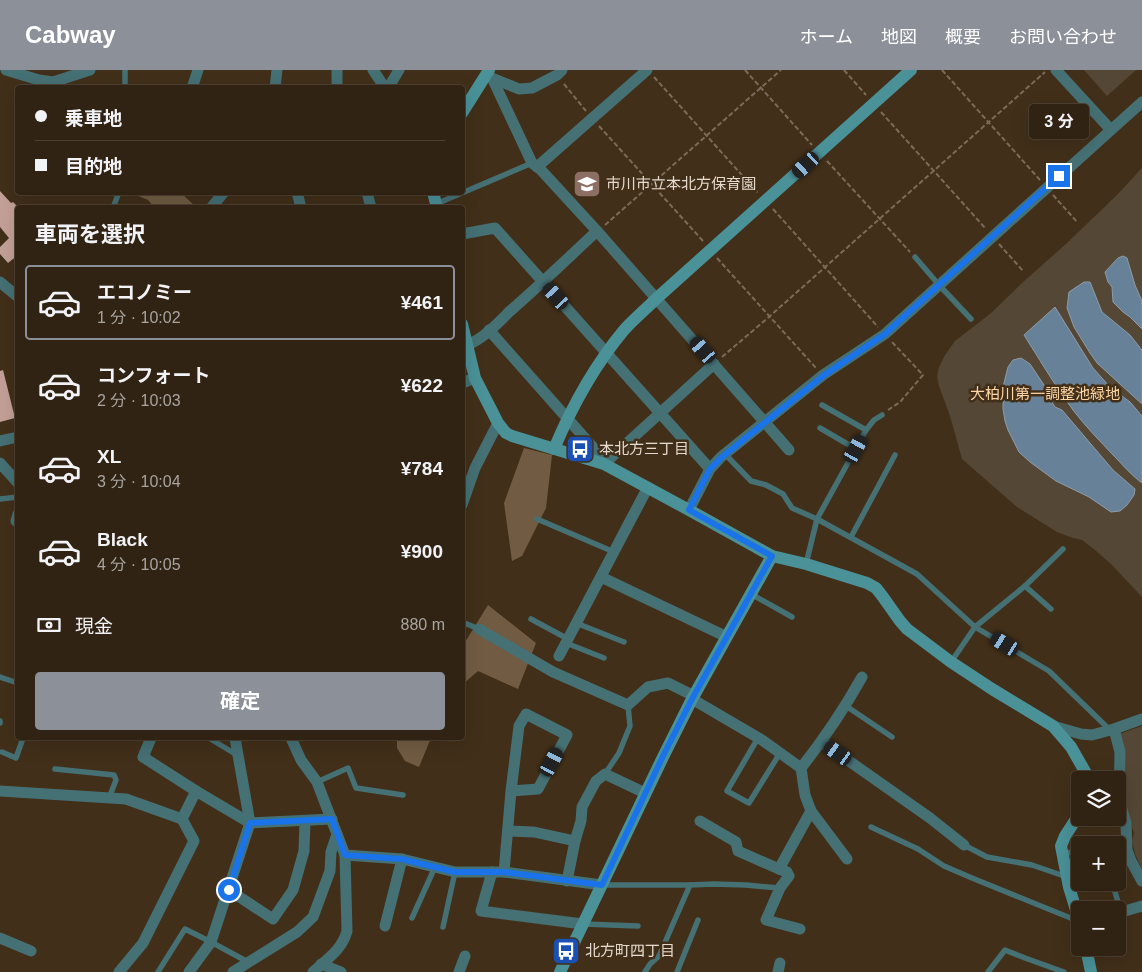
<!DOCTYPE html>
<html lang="ja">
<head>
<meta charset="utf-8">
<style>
	body { margin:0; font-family:Helvetica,"Noto Sans JP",sans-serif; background:#3d2f21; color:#f1f3f6; height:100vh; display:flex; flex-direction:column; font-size:19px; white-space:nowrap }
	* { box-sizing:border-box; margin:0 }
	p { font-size:16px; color:#a8a4a0 }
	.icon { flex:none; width:28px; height:28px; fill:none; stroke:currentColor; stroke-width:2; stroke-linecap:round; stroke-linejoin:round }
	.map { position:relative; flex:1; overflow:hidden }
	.panel { position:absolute; left:15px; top:135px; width:450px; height:535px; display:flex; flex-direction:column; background:#312313; border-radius:5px; box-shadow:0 5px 20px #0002,0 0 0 1px #4c4033 }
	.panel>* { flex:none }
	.guide { position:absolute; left:15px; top:15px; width:450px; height:110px; border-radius:5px; box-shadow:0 5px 20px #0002,0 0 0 1px #4c4033; display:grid; align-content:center; height:110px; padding:0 20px; background:#312313 }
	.fabs { position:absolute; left:1071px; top:701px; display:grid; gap:10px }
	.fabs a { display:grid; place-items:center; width:55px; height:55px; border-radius:5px; background:#312313; box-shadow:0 5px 20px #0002,0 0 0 1px #4c4033; font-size:25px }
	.end { position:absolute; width:22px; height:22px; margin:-11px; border:6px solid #1a73e8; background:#fff; box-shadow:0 0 0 2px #fff }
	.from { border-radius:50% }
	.bubble { position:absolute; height:35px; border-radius:5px; background:#312313; box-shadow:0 5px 20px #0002,0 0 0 1px #4c4033; font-size:16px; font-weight:700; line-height:35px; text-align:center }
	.car { position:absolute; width:15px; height:30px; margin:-15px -8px; border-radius:6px; box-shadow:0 0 4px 1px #0007; background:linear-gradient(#222 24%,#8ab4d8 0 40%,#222 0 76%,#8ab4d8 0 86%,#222 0) }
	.guide b { display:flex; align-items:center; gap:18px; height:48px; font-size:19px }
	.guide b+b { border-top:1px solid #4c4033 }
	.guide i { width:12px; height:12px; background:#f1f3f6 }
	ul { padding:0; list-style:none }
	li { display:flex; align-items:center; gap:15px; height:75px; margin:0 10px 8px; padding:0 10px; border:2px solid transparent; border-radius:5px }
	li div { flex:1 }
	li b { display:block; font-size:19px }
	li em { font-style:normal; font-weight:700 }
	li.current { border-color:#8c9099 }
	li>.icon { width:45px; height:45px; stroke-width:1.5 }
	h2 { padding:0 20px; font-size:22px; line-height:60px }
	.pay { display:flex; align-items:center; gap:12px; height:55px; padding:0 20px; font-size:19px }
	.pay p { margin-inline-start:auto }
	.button { display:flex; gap:10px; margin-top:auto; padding:10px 20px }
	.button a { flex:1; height:58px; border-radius:5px; background:#8c9099; color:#fff; font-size:20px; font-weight:700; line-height:58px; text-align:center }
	header { display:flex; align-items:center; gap:30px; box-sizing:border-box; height:70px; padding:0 25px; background:#8c9099; color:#fff }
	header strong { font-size:24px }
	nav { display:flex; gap:28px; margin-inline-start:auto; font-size:18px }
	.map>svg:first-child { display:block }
	.green { fill:#554735 }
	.forest { fill:#715c43 }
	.water { fill:#678198; stroke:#8d9ca8 }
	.building { fill:#c3a097 }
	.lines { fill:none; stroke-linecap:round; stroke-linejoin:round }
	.path { stroke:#7b6b58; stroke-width:2; stroke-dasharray:5 2.5; stroke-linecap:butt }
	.lane { stroke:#457074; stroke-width:5.5 }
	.street { stroke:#457074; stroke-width:11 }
	.secondary { stroke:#4a9198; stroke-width:12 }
	.route { stroke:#1a73e8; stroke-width:6 }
	.labels { text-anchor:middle; stroke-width:5; stroke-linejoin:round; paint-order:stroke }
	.poi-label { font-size:15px; fill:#e5dacd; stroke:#412f19; text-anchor:start }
	.park-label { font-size:15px; fill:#fcd4a5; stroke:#412f19 }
</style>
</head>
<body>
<header>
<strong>Cabway</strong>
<nav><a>ホーム</a><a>地図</a><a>概要</a><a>お問い合わせ</a></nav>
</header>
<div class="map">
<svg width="1142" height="902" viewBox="0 0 1142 902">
	<rect width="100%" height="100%" fill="#412f19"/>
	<g class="green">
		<path d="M 1084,0 L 1136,0 L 1107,26 Z"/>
		<path d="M 1142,98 L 1142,527 L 1111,494 L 1095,480 L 1082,470 L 1070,467 L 1057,462 L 1017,437 L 962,389 L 950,346 L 939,316 L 937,306 L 939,297 L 945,285 L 955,271 L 990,244 L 1022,213 L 1067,173 L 1118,124 Z"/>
		<path d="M 1142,656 L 1142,799 L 1135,784 L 1132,771 L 1134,763 L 1122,730 L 1119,664 Z"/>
	</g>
	<g class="forest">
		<path d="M 174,123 L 182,124 L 196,137 L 154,137 L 148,130 L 131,123 Z"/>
		<path d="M 524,378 L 552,385 L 546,438 L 522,486 L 512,491 L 504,433 Z"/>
		<path d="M 488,535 L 536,573 L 518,619 L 478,601 L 463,614 L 462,577 Z"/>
		<path d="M 397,668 L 431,668 L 419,697 L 405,691 L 397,678 Z"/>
	</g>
	<g class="water">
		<path d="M 1123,186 L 1127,188 L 1135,215 L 1142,231 L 1142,259 L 1130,247 L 1123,242 L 1113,232 L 1112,217 L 1108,212 L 1105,202 L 1118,188 Z"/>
		<path d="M 1084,212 L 1090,212 L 1102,242 L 1130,265 L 1142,280 L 1142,334 L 1097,293 L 1090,283 L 1074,257 L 1067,238 L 1069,222 Z"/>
		<path d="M 1055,237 L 1093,298 L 1110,317 L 1130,332 L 1142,346 L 1142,413 C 1131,405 1123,395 1114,386 C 1100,371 1085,356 1073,340 C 1055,316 1040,290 1024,265 Z"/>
		<path d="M 1021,288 L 1030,294 L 1048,321 L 1050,329 L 1055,337 L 1062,340 L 1113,400 L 1135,419 L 1134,425 L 1127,435 L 1120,441 L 1111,442 L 1089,427 L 1056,411 L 1030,392 L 1019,382 L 1008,360 L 1005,351 L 1003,339 L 1003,317 L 1008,297 L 1013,290 Z"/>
	</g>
	<g class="building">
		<path d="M 0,121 L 11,133 L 13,132 L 18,137 L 18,185 L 8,193 L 0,184 L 0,177 L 9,168 L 0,157 Z"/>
		<path d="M 3,300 L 15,348 L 0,352 L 0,301 Z"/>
	</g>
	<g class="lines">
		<g class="path">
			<path d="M 745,0 L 812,75"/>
			<path d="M 844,0 L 866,25"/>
			<path d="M 942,0 L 1040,110"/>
			<path d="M 654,7 L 758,123"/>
			<path d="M 564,14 L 586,41"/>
			<path d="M 881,42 L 986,159"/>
			<path d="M 599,56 L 703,171"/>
			<path d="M 827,91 L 910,182"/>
			<path d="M 1053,125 L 1078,153"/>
			<path d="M 773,139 L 878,257"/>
			<path d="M 605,155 L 781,0"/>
			<path d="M 999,174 L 1024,202"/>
			<path d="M 717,188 L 816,298"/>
			<path d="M 722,287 L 770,246 L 1045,2"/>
			<path d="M 888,340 L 900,332 L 923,305 L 891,271"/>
		</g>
		<g class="lane">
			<path d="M 125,18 L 125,0"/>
			<path d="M 436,134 L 532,93"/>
			<path d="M 113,138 L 119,122"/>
			<path d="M 915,187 L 939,215 L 971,249"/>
			<path d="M 822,335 L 866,360"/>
			<path d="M 820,358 L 856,379"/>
			<path d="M 725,384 L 751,411 L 766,415 L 783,424 L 792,438 L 817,449 L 917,504 L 975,557 L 1049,601 L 1110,660"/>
			<path d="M 0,429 L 18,427"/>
			<path d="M 537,449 L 614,482"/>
			<path d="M 851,467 L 895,385"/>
			<path d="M 806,494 L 817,449 L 866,360 L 874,350 L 882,345"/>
			<path d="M 1025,516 L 1051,539"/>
			<path d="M 751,524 L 792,547"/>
			<path d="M 531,549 L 568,569"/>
			<path d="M 462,552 L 479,559"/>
			<path d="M 576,553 L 624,572"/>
			<path d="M 566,573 L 604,588"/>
			<path d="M 951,592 L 975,557 L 1025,516 L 1063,479"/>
			<path d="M 0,607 L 18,613"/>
			<path d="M 846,636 L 892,667"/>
			<path d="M 0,651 L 0,653"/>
			<path d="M 209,668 L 237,685"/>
			<path d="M 758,668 L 727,721 L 749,733 L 780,683"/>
			<path d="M 2,682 L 16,688 L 23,668"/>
			<path d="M 55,699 L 114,705 L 116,710 L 109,728"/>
			<path d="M 605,704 L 619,683 L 630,656 L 628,635"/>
			<path d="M 317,712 L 348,698 L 356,718 L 403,725"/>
			<path d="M 871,757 L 918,779 L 944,796 L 972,808 L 1078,851"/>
			<path d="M 964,775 L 987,787 L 1032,795 L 1067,807"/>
			<path d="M 1094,775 L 1098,774"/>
			<path d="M 1062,785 L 1080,779"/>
			<path d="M 1112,812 L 1121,842"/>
			<path d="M 602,815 L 690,815 L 713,814 L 746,815 L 779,818"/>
			<path d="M 1069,817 L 1084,812"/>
			<path d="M 412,848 L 435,797"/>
			<path d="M 583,854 L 638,856"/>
			<path d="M 443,857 L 455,802"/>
			<path d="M 158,902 L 185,859 L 211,872 L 248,892"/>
			<path d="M 645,902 L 650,894 L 659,886 L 690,815"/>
			<path d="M 677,902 L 698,850"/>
			<path d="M 988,902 L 1005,880 L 1025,888 L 1064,902"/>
		</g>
		<g class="street">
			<path d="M 6,0 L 39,10 L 53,12 L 90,0"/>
			<path d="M 337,0 L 337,14 L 338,18"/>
			<path d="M 373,0 L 385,18"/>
			<path d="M 492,8 L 519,19 L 532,18 L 557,5 L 562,0"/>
			<path d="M 493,10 L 532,93 L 541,100 L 597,161 L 789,380"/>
			<path d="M 192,18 L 198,0"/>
			<path d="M 275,18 L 277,0"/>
			<path d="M 387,18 L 390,15 L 399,0"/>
			<path d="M 1111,60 L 1142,32"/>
			<path d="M 537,97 L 647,0"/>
			<path d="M 297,122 L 301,138"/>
			<path d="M 367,122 L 371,138"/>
			<path d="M 211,138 L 224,122"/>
			<path d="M 462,164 L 495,158 L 710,399"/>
			<path d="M 0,212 L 18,227"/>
			<path d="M 489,260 L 606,392"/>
			<path d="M 467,275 C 483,269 497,254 509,242 C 539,216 568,188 597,161"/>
			<path d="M 462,313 L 475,308"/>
			<path d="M 0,371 L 18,367"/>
			<path d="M 0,393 L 18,413"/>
			<path d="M 604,394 L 714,294"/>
			<path d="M 462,435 L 475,398 L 498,353"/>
			<path d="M 689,440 L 710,399 L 721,387 L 823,305 L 885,264 L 1111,60 L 1056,0"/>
			<path d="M 16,451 L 18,444"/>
			<path d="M 601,507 L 727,567"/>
			<path d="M 479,559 L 553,602 L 628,635 L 648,617 L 668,613 L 694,626"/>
			<path d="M 559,586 L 648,417"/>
			<path d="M 692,629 L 762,670 L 801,698 L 805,725 L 811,741 L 847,789"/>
			<path d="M 1053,656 L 1081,664 L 1092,665 L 1114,659 L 1142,649"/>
			<path d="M 1114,659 L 1120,682 L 1119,729 L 1126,753 L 1127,780 L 1131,791 L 1142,811"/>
			<path d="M 151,668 L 143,687 L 196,721 L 250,753 L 332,749"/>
			<path d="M 291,668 L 301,690 L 317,712 L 345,785 L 347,861 C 342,880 327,889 313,902"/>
			<path d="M 822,672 L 930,748 L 964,775"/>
			<path d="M 801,698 C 824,669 844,639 862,607"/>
			<path d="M 0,721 L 126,729 L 182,749 L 194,771 L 143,873 L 119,902"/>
			<path d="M 182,749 L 196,721"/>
			<path d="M 700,751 L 736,772 L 738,781 L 779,799"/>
			<path d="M 508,761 L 534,762 L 575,771"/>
			<path d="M 345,785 L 402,789 L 455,802 L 504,802 L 602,815"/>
			<path d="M 492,802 L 481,841 L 583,854"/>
			<path d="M 504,802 L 511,721 L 519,656 L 526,644 L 567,665 L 538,719 L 511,721"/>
			<path d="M 567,811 L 575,771 L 581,751 L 582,737 L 596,711 L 605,704 L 645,723"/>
			<path d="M 229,820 L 273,849 L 293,820 L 304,781 L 305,751"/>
			<path d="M 1118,843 L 1142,836"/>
			<path d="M 385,856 L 402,789"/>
			<path d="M 800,859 L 766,850 L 780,818 L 789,806 L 787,802 L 779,799 L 811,741"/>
			<path d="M 0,868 L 31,881"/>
			<path d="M 321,894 L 341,902"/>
			<path d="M 189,902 L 211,872 L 250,753 L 235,668"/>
			<path d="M 233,902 L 297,862 L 313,847 L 330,801 L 331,782 L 337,764"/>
			<path d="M 459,902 L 465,886"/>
			<path d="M 778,902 L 780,893"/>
		</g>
		<g class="secondary">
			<path d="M 462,43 L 489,0"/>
			<path d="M 433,122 L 437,138"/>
			<path d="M 462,254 L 475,308 L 498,353 L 506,363 L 512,366 L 604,394 L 689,440 L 772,486 L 806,494 L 867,513 L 876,518 L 883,527 L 900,551 L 907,559 L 951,592 L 992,619 L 1053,656 L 1071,677 L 1087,705 L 1088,710"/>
			<path d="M 554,379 C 572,336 594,296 624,260 C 634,249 646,239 657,228 L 911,0"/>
			<path d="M 1080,743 L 1065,766 L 1061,776 L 1069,817 L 1080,853"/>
			<path d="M 1086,878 L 1091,902"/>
			<path d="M 560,902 L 663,687 L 692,629 L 772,486"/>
		</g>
	</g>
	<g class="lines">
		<path class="route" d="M 229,820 L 250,753 L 332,749 L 345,785 L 402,789 L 455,802 L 504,802 L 602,815 L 663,686 L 692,629 L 772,486 L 689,440 L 710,399 L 722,387 L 823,306 L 885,264 L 1059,106"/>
	</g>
	<defs>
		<g id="school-square" transform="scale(1.4375)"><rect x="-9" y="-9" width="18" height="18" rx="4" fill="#8d6e63" stroke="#412f19"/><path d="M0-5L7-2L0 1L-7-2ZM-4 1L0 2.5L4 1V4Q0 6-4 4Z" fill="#fff"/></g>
		<g id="bus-square" transform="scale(1.4375)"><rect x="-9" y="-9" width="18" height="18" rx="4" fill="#1a4fb4" stroke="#412f19"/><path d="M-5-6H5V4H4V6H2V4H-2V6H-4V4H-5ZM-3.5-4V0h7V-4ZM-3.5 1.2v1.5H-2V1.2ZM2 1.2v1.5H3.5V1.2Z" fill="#fff"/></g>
	</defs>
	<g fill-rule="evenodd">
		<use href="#school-square" x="587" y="114"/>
		<use href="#bus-square" x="580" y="379"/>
		<use href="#bus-square" x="566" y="881"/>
	</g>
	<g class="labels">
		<g class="poi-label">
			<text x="606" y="119">市川市立本北方保育園</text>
			<text x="599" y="384">本北方三丁目</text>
			<text x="585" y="886">北方町四丁目</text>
		</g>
		<g class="park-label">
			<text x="1045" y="329">大柏川第一調整池緑地</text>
		</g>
	</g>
</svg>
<div class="fabs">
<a><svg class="icon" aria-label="layers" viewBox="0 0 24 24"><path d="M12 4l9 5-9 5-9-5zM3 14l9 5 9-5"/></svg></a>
<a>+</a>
<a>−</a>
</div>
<i class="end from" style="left:229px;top:820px"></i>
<i class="end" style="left:1059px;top:106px"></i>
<div class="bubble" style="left:1029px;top:34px;width:60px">3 分</div>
<i class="car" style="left:806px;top:95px;rotate:228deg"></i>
<i class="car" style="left:556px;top:226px;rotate:318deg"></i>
<i class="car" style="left:703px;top:280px;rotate:319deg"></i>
<i class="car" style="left:856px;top:379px;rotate:29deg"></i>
<i class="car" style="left:1005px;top:574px;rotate:301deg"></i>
<i class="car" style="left:838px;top:683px;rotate:305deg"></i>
<i class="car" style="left:552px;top:692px;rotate:28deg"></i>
<div class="guide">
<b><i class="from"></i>乗車地</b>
<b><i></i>目的地</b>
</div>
<section class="panel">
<h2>車両を選択</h2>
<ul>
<li class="current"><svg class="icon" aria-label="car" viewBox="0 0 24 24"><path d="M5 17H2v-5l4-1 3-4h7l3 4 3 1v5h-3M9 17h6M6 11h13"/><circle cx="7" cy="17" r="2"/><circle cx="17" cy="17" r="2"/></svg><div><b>エコノミー</b><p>1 分 · 10:02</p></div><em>¥461</em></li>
<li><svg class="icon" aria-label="car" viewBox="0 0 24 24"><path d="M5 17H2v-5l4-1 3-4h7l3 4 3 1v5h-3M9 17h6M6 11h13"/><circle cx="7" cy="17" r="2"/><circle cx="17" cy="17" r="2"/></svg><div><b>コンフォート</b><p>2 分 · 10:03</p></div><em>¥622</em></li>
<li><svg class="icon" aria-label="car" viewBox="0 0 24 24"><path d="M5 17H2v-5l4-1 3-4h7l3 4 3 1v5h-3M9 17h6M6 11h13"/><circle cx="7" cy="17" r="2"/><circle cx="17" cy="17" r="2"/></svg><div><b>XL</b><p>3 分 · 10:04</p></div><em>¥784</em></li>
<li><svg class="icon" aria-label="car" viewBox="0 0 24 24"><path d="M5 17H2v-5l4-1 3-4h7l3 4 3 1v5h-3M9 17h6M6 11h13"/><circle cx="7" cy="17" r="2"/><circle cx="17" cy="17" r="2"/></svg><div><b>Black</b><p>4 分 · 10:05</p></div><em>¥900</em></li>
</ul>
<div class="pay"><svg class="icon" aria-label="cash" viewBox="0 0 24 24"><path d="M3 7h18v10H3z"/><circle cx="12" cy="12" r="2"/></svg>現金<p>880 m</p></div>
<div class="button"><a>確定</a></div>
</section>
</div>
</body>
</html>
